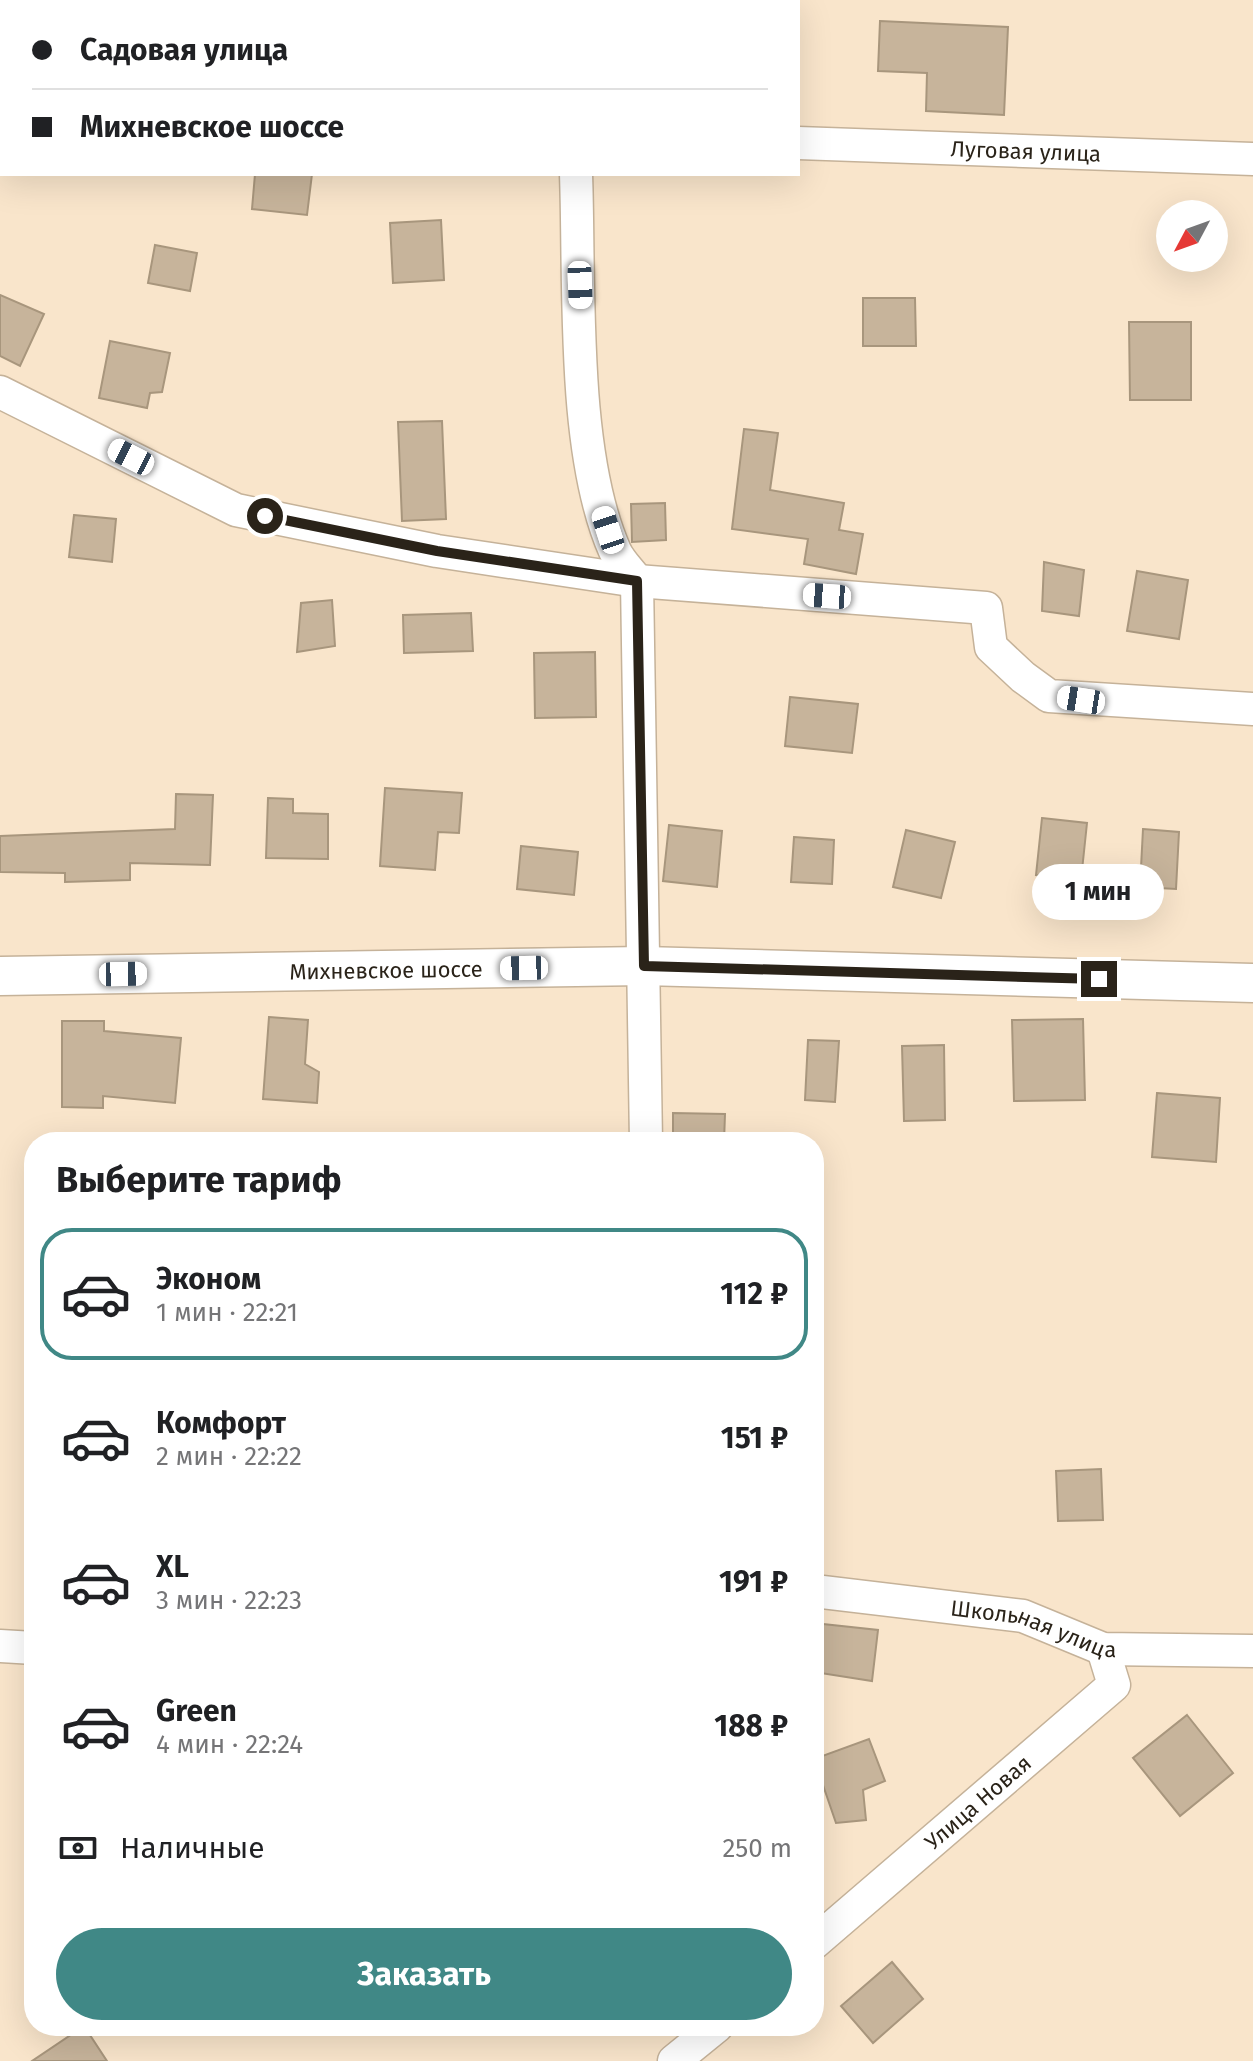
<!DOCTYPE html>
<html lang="ru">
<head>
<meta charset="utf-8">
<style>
	body { margin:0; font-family:"Fira Sans",sans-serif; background:#f6f6f6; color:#202124; height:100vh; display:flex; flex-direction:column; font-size:30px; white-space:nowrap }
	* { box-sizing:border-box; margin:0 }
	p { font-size:26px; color:#757577 }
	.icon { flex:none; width:44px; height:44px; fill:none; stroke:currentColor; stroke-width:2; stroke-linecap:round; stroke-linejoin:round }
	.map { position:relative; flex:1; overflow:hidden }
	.side { position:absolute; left:24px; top:1132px; width:800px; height:904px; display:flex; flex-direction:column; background:#fff; border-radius:32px; box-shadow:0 8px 32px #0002 }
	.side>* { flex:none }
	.hud { position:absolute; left:0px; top:0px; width:800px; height:176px; box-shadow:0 8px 32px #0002; display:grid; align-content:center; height:176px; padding:0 32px; background:#fff }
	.needle { width:52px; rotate:229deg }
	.buttons { position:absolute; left:1156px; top:200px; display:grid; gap:16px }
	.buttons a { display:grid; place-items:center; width:72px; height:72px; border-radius:50%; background:#fff; box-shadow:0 8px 32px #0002; font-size:40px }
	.end { position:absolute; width:36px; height:36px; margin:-18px; border:10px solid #2a2319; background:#fff; box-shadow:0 0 0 4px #fff }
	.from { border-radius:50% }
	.bubble { position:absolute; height:56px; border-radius:28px; background:#fff; box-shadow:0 8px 32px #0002; font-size:26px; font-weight:700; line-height:56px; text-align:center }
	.car { position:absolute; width:24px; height:48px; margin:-24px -12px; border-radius:10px; box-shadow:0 0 6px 2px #0007; background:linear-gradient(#fff 24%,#345 0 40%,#fff 0 76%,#345 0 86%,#fff 0) }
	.hud b { display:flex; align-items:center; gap:28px; height:76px; font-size:30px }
	.hud b+b { border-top:2px solid #e0e0e0 }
	.hud i { width:20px; height:20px; background:#202124 }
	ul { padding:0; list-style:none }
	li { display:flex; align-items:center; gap:24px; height:132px; margin:0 16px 12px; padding:0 16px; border:4px solid transparent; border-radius:32px }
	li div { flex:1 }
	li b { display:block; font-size:30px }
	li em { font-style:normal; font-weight:700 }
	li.on { border-color:#408886 }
	li>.icon { width:72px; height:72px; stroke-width:1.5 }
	h2 { padding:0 32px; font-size:36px; line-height:96px }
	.pay { display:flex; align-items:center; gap:20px; height:88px; padding:0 32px; font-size:30px }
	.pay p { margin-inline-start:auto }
	.action { display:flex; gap:16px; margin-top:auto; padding:16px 32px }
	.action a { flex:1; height:92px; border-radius:48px; background:#408886; color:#fff; font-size:32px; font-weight:700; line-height:92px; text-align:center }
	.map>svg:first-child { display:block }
	.building { fill:#c7b49b; stroke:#a8967d; stroke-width:2 }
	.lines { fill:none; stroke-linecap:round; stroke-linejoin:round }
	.minor-casing { stroke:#c5b299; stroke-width:35 }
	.tertiary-casing { stroke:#c5b299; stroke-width:41 }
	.minor { stroke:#fff; stroke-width:32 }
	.tertiary { stroke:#fff; stroke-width:38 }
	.route { stroke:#2a2319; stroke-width:10 }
	.labels { text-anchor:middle; stroke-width:6; stroke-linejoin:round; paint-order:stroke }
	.street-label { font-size:22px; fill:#2a2319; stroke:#f9e5cb }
</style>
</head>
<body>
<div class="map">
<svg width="1253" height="2061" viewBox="0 0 1253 2061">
	<rect width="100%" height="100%" fill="#f9e5cb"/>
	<g class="building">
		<path d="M 880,21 L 1008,27 L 1004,115 L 926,111 L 927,73 L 878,71 Z"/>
		<path d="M 255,174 L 312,174 L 307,215 L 252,209 Z"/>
		<path d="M 441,220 L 444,280 L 393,283 L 390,223 Z"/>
		<path d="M 155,245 L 197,253 L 190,291 L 148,283 Z"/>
		<path d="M 0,295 L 44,314 L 20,366 L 0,356 Z"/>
		<path d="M 863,298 L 915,298 L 916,346 L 863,346 Z"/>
		<path d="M 1129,322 L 1191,322 L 1191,400 L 1130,400 Z"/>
		<path d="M 110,341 L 170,353 L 162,392 L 150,393 L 147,408 L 99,398 Z"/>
		<path d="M 442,421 L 446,519 L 402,521 L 398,422 Z"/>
		<path d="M 744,429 L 778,433 L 770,490 L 844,503 L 839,530 L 863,534 L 856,574 L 804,564 L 808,539 L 732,529 Z"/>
		<path d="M 665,503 L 666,540 L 632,542 L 631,504 Z"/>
		<path d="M 74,515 L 116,519 L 112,562 L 69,557 Z"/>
		<path d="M 1044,562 L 1084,570 L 1079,616 L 1042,611 Z"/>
		<path d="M 1137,571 L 1188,580 L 1179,639 L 1127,631 Z"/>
		<path d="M 332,600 L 335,646 L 297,652 L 301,603 Z"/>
		<path d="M 471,613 L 473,651 L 404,653 L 403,615 Z"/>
		<path d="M 595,652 L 596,717 L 535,718 L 534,653 Z"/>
		<path d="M 790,697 L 858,704 L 852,753 L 785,746 Z"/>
		<path d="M 385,788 L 462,793 L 459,833 L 438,832 L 435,870 L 380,866 Z"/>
		<path d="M 176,794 L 213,795 L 210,865 L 130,863 L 130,880 L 65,882 L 65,873 L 0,872 L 0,836 L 175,829 Z"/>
		<path d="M 268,798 L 293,799 L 293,813 L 328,814 L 328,859 L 266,858 Z"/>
		<path d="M 1042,818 L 1087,823 L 1081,880 L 1036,875 Z"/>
		<path d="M 669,825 L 722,831 L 717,887 L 663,881 Z"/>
		<path d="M 1143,829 L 1179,832 L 1176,889 L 1140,887 Z"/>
		<path d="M 906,830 L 955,842 L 941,898 L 893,887 Z"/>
		<path d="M 794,837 L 834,840 L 832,884 L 791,882 Z"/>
		<path d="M 521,846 L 578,852 L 574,895 L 517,889 Z"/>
		<path d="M 269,1017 L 308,1020 L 305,1064 L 319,1072 L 317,1103 L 263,1099 Z"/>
		<path d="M 1083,1019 L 1085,1100 L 1014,1101 L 1012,1020 Z"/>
		<path d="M 62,1021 L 104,1021 L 104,1031 L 181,1038 L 175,1103 L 103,1096 L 103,1108 L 62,1107 Z"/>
		<path d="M 808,1040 L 839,1041 L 835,1102 L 805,1100 Z"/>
		<path d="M 944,1045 L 945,1120 L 904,1121 L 902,1046 Z"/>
		<path d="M 1157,1093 L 1220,1098 L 1216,1162 L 1152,1157 Z"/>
		<path d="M 673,1113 L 725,1114 L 724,1142 L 673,1142 Z"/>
		<path d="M 1101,1469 L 1103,1520 L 1058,1521 L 1056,1471 Z"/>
		<path d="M 823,1624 L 878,1630 L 872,1681 L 814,1672 Z"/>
		<path d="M 1187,1715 L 1233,1773 L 1180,1816 L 1133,1758 Z"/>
		<path d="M 869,1739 L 885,1781 L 863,1790 L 866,1820 L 836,1823 L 814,1759 Z"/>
		<path d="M 892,1962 L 923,1999 L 873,2043 L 841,2006 Z"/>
		<path d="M 84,2026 L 107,2061 L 32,2061 Z"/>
	</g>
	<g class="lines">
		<g class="minor-casing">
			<g id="minor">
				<path d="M 0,64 L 2,64"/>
				<path id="s1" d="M 798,143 L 1253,159"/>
				<path d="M 576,174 C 580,284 571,452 615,551 C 620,562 630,571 637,581 L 646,1142"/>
				<path d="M 0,392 L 236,510 L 437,551 L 637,581 L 986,608 L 991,647 L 1023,677 L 1049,696 L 1253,709"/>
				<path id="s2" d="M 814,1591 L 1023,1616 L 1103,1649 L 1253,1651"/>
				<path d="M 0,1646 L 34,1648"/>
				<path id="s3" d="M 814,1943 L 1114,1685 L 1103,1649"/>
				<path d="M 674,2061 L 717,2026"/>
			</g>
		</g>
		<g class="tertiary-casing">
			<g id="tertiary">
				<path id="s4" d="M 0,976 L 644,966 L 1253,983"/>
			</g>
		</g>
		<use href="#minor" class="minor"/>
		<use href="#tertiary" class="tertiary"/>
	</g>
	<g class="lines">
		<path class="route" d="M 265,516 L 437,551 L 637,581 L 644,966 L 1099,979"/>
	</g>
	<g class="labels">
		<g class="street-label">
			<text dy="8" stroke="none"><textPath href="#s1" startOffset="228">Луговая улица</textPath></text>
			<text dy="8" stroke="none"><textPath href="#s4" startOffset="386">Михневское шоссе</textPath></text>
			<text dy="8" stroke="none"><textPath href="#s2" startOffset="224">Школьная улица</textPath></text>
			<text dy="8" stroke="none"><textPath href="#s3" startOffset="216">Улица Новая</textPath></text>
		</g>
	</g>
</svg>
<div class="buttons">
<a><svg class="needle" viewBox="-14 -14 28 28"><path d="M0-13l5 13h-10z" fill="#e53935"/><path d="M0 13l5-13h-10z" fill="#757577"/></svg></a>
</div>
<i class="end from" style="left:265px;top:516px"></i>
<i class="end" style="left:1099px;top:979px"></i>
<div class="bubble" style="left:1032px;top:864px;width:132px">1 мин</div>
<i class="car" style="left:580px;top:285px;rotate:178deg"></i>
<i class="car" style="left:131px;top:457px;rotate:297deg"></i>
<i class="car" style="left:608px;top:530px;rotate:342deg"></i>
<i class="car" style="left:827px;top:596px;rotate:274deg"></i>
<i class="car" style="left:1081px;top:700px;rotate:279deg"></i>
<i class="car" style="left:524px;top:968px;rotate:269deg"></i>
<i class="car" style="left:123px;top:974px;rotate:89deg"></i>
<div class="hud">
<b><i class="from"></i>Садовая улица</b>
<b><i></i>Михневское шоссе</b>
</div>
<section class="side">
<h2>Выберите тариф</h2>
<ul>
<li class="on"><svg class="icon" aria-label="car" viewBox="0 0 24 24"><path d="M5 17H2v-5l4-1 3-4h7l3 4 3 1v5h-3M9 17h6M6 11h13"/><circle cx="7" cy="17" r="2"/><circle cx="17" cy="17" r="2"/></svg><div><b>Эконом</b><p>1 мин · 22:21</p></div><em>112 ₽</em></li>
<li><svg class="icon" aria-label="car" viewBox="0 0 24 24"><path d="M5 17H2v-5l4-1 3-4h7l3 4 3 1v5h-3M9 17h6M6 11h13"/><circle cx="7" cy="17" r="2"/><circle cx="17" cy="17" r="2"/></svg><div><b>Комфорт</b><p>2 мин · 22:22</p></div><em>151 ₽</em></li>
<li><svg class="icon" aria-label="car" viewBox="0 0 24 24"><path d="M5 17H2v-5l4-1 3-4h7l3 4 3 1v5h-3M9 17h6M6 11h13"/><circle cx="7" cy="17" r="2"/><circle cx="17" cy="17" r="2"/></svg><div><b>XL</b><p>3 мин · 22:23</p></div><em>191 ₽</em></li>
<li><svg class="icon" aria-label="car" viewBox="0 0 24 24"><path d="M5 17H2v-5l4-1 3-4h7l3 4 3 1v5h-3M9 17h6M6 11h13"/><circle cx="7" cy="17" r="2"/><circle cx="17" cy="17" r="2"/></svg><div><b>Green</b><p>4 мин · 22:24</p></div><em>188 ₽</em></li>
</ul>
<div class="pay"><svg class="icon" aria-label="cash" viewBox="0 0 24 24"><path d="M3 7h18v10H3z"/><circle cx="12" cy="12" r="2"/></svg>Наличные<p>250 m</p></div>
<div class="action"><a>Заказать</a></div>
</section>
</div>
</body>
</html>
